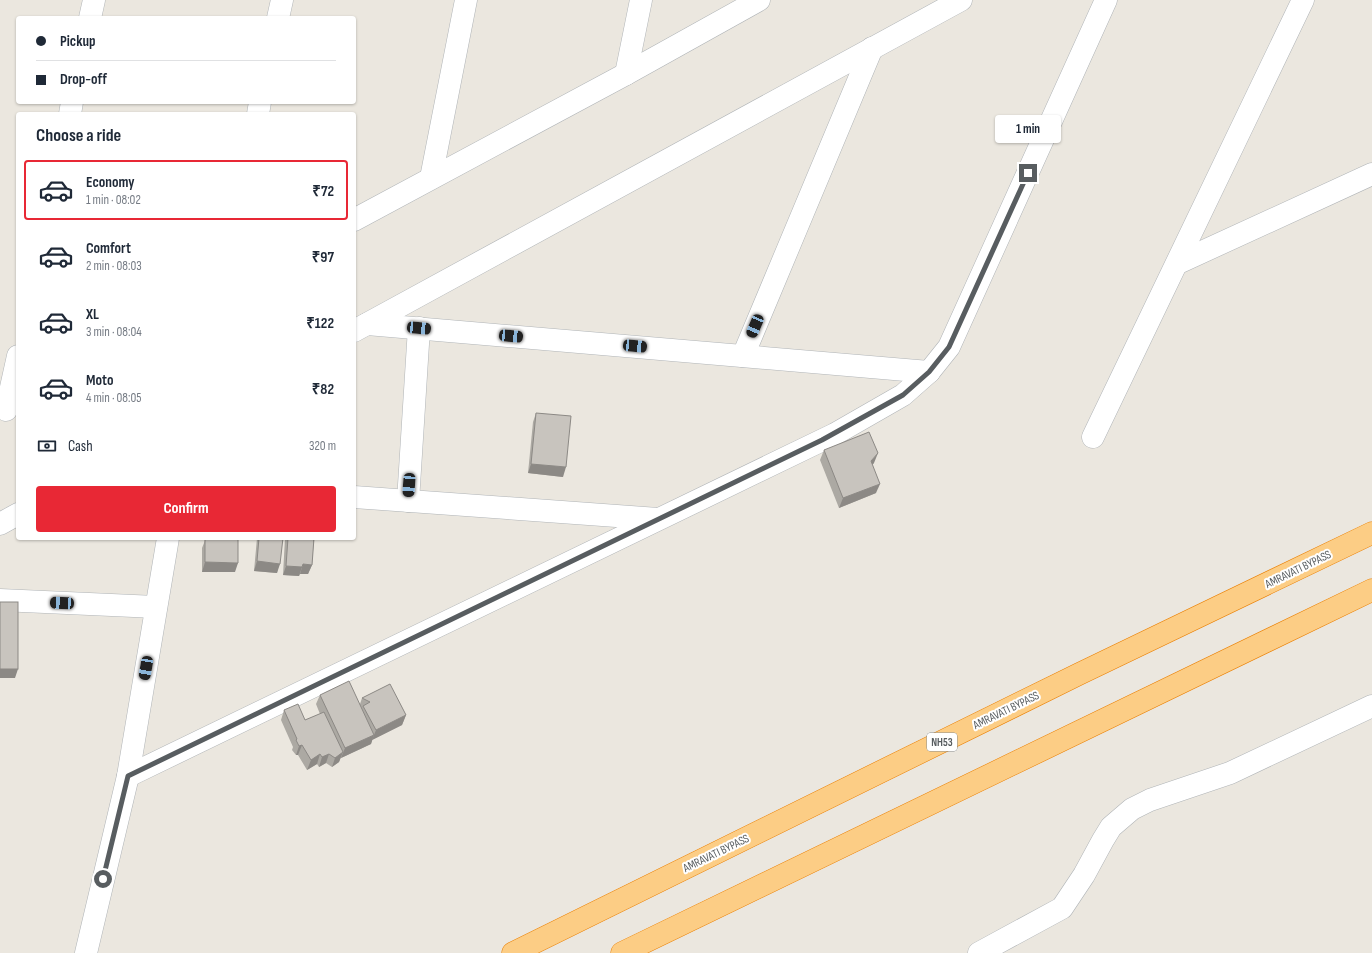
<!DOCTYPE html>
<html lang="en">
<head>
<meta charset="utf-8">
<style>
	body { margin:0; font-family:"Sofia Sans Condensed",sans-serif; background:#f6f6f7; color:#1f2937; height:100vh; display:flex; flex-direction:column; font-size:15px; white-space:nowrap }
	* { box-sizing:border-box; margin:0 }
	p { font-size:13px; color:#747a83 }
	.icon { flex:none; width:22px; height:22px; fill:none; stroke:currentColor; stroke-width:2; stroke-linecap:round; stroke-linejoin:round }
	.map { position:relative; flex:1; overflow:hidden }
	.panel { position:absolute; left:16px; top:112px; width:340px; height:428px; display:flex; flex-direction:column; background:#fff; border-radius:4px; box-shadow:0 1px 3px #0004 }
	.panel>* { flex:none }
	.guide { position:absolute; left:16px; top:16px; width:340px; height:88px; border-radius:4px; box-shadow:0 1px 3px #0004; display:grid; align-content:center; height:88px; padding:0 20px; background:#fff }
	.end { position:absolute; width:18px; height:18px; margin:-9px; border:5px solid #585d60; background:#fff; box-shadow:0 0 0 2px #fff }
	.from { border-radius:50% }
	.bubble { position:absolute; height:28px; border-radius:4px; background:#fff; box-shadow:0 1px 3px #0004; font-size:13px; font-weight:700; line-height:28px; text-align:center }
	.car { position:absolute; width:12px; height:24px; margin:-12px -6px; border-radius:5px; box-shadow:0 0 3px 1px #0007; background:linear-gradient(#222 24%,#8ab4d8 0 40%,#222 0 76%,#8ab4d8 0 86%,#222 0) }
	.guide b { display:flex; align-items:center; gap:14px; height:38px; font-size:15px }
	.guide b+b { border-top:1px solid #e0e1e3 }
	.guide i { width:10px; height:10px; background:#1f2937 }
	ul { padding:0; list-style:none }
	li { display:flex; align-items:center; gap:12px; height:60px; margin:0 8px 6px; padding:0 12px; border:2px solid transparent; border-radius:4px }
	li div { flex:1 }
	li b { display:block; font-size:15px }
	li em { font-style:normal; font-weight:700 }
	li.current { border-color:#e82835 }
	li>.icon { width:36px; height:36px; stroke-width:1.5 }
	h2 { padding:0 20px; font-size:18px; line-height:48px }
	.pay { display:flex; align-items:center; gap:10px; height:44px; padding:0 20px; font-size:15px }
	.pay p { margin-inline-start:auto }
	.action { display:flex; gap:8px; margin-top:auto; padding:8px 20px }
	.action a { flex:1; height:46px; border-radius:4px; background:#e82835; color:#fff; font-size:16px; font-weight:700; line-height:46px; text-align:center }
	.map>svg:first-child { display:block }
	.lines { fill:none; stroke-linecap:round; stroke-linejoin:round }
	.minor-casing { stroke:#b0b4b7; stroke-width:23 }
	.highway-casing { stroke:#ea7f01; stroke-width:23 }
	.minor { stroke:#fff; stroke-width:22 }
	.highway { stroke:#fccd85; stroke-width:22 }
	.wall { fill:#aca9a3 }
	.shaded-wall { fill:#8c8985 }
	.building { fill:#c8c4be; stroke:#8c8985 }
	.route { stroke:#585d60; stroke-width:5 }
	.labels { text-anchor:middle; stroke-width:4; stroke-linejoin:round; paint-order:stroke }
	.shield { fill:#fff; stroke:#8a8e90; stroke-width:1 }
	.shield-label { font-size:11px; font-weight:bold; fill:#585d60 }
	.street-label { font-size:12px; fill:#585d60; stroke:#fff }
</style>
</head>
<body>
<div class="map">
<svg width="1372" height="953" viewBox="0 0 1372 953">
	<rect width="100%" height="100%" fill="#ebe7df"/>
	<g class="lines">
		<g class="minor-casing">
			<g id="minor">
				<path d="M 90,18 L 94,0"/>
				<path d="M 278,18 L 282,0"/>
				<path d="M 626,74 L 641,0"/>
				<path d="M 70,114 L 72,102"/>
				<path d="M 258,114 L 260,102"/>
				<path d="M 431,178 L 466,0"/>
				<path d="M 354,220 L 626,74 L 759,0"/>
				<path d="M 1178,263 L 1372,174"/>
				<path d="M 367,324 L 929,372"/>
				<path d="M 354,331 L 961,0"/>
				<path d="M 743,356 L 872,48"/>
				<path d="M 6,410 L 18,356"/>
				<path d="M 1093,437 L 1303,0"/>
				<path d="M 354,497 L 658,519"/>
				<path d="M 408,501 L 419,328"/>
				<path d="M 0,524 L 18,514"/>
				<path d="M 0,600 L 156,607"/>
				<path d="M 128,776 L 835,434 L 903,395 L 929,372 L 949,347 L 1106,0"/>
				<path d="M 86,953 L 128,776 L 168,538"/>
				<path d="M 979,953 L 1062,908 L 1084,875 L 1103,840 L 1111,827 L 1132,809 L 1150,800 L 1230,773 L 1372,706"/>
			</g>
		</g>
		<g class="highway-casing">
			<g id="highway">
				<path d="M 513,953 L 1079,674 L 1372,533"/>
				<path d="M 622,953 L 1372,590"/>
			</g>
		</g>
		<use href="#minor" class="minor"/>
		<use href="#highway" class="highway"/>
	</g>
	<g class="wall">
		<path d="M 536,413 L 563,477 L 528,473 L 533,422 Z"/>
		<path d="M 824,450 L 874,463 L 872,465 L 876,493 L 839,508 L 820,460 Z"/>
		<path d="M 206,538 L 235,572 L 202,572 L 202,548 Z"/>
		<path d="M 257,538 L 283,538 L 277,573 L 254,571 Z"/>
		<path d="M 285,538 L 314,538 L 312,565 L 308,574 L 300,574 L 299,576 L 283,575 Z"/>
		<path d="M 320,695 L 360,704 L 362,698 L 406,715 L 402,725 L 372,740 L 371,744 L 341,758 L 341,757 L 339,762 L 332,767 L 326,763 L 319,767 L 317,764 L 307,770 L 298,755 L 296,755 L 292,750 L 293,747 L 281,720 L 284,710 L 305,720 L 320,714 L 316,704 Z"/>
	</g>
	<g class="shaded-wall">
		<path d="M 878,453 L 874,463 L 867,470 L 871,461 Z"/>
		<path d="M 531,464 L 566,467 L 563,477 L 528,473 Z"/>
		<path d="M 880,484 L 876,493 L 839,508 L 843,498 Z"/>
		<path d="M 257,561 L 280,564 L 277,573 L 254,571 Z"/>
		<path d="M 205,562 L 238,563 L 235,572 L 202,572 Z"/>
		<path d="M 303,564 L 312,565 L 308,574 L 300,574 Z"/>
		<path d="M 286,566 L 302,567 L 299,576 L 283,575 Z"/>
		<path d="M 0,669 L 18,669 L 15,678 L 0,678 Z"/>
		<path d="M 406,715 L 402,725 L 372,740 L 376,730 Z"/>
		<path d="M 374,735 L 371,744 L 341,758 L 345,748 Z"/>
		<path d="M 302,745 L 298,755 L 296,755 L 299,746 Z"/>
		<path d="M 343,752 L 339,762 L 332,767 L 335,758 Z"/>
		<path d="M 320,754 L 317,764 L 307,770 L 311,760 Z"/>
		<path d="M 329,754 L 326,763 L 319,767 L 322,757 Z"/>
	</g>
	<g class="building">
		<path d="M 536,413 L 571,416 L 566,467 L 531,464 Z"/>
		<path d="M 869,432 L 878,453 L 871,461 L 880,484 L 843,498 L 824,450 Z"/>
		<path d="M 205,538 L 238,538 L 238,563 L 205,562 Z"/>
		<path d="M 259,538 L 283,538 L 280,564 L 257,561 Z"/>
		<path d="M 288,538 L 314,538 L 312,565 L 303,564 L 302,567 L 286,566 Z"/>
		<rect x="0" y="602" width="18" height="67"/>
		<path d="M 349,681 L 374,735 L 345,748 L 320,695 Z"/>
		<path d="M 390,684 L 406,715 L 376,730 L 363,706 L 370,702 L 362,698 Z"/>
		<path d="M 298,704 L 305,720 L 324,712 L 343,752 L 335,758 L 329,754 L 322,757 L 320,754 L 311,760 L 302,745 L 299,746 L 296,740 L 297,739 L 284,710 Z"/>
	</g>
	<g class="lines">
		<path class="route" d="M 103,879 L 128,776 L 822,440 L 903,395 L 929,372 L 949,347 L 1028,173"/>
	</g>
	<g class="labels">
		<rect class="shield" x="927" y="733" width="30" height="18" rx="3"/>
		<g class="shield-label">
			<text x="942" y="746">NH53</text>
		</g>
		<g class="street-label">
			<text transform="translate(1298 569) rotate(-26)" y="4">AMRAVATI BYPASS</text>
			<text transform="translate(1006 710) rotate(-26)" y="4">AMRAVATI BYPASS</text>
			<text transform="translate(716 853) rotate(-26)" y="4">AMRAVATI BYPASS</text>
		</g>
	</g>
</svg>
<i class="end from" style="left:103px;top:879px"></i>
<i class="end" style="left:1028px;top:173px"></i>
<div class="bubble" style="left:995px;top:115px;width:66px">1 min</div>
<i class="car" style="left:755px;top:326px;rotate:203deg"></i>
<i class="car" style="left:419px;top:328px;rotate:95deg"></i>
<i class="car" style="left:511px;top:336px;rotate:95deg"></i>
<i class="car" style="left:635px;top:346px;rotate:95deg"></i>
<i class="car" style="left:409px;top:485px;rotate:184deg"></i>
<i class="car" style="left:62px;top:603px;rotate:273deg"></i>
<i class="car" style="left:146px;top:668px;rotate:190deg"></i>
<div class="guide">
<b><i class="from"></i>Pickup</b>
<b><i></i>Drop-off</b>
</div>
<section class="panel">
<h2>Choose a ride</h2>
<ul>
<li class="current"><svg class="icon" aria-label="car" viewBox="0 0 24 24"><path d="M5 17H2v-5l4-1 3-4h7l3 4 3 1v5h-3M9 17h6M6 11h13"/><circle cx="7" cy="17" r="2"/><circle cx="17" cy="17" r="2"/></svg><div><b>Economy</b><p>1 min · 08:02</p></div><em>₹72</em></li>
<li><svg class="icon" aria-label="car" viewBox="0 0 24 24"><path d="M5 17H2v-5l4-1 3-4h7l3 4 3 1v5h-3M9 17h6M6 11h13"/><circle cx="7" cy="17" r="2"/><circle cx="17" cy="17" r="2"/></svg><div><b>Comfort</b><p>2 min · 08:03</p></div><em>₹97</em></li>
<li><svg class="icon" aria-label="car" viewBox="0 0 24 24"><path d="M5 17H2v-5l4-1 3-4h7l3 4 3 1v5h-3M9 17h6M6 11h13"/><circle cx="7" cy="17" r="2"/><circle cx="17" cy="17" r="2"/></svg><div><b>XL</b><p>3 min · 08:04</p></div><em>₹122</em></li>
<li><svg class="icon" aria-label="car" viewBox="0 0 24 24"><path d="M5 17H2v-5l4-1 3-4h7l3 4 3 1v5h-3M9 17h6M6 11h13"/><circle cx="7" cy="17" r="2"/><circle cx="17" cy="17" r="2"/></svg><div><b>Moto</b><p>4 min · 08:05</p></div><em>₹82</em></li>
</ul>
<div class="pay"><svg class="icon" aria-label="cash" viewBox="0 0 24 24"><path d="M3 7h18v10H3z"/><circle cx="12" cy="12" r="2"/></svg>Cash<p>320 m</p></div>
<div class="action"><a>Confirm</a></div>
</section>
</div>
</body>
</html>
